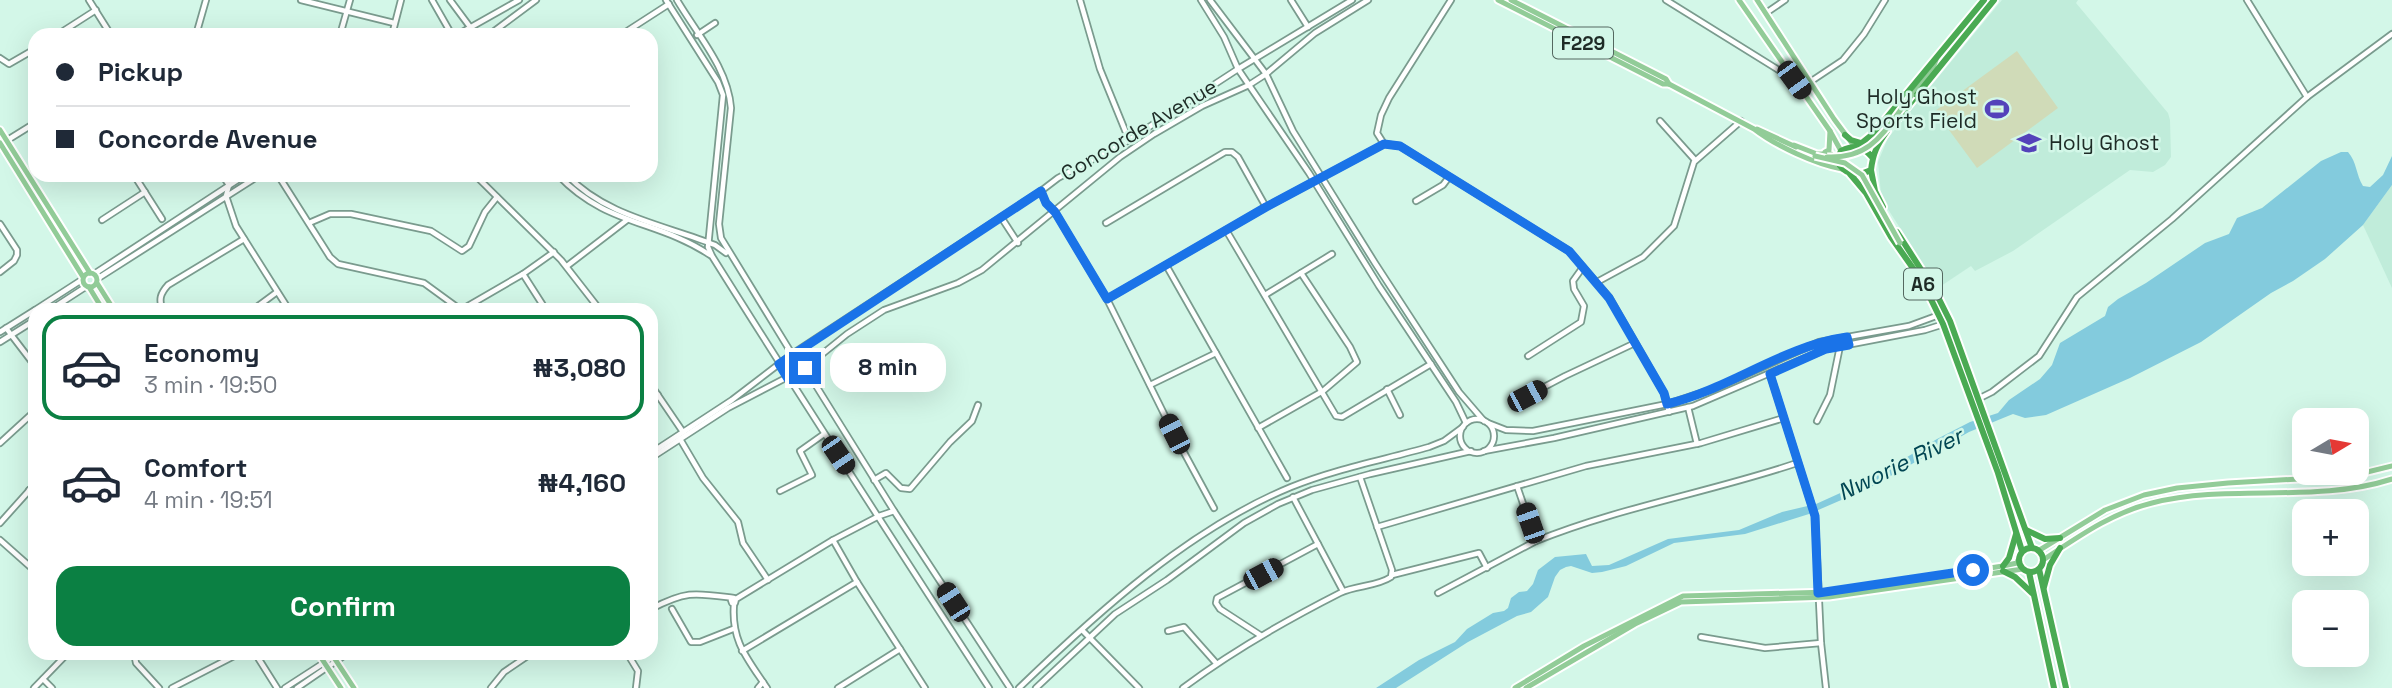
<!DOCTYPE html>
<html lang="en">
<head>
<meta charset="utf-8">
<style>
	body { margin:0; font-family:"Space Grotesk",sans-serif; background:#f6f6f7; color:#1f2937; height:100vh; display:flex; flex-direction:column; font-size:26px; white-space:nowrap }
	* { box-sizing:border-box; margin:0 }
	p { font-size:23px; color:#747a83 }
	.icon { flex:none; width:38px; height:38px; fill:none; stroke:currentColor; stroke-width:2; stroke-linecap:round; stroke-linejoin:round }
	.map { position:relative; flex:1; overflow:hidden }
	.details { position:absolute; left:28px; top:303px; width:630px; height:357px; display:flex; flex-direction:column; background:#fff; border-radius:21px; box-shadow:0 7px 28px #0002 }
	.details>* { flex:none }
	.hud { position:absolute; left:28px; top:28px; width:630px; height:154px; border-radius:21px; box-shadow:0 7px 28px #0002; display:grid; align-content:center; height:154px; padding:0 28px; background:#fff }
	.needle { width:46px; rotate:80deg }
	.controls { position:absolute; left:2292px; top:408px; display:grid; gap:14px }
	.controls a { display:grid; place-items:center; width:77px; height:77px; border-radius:14px; background:#fff; box-shadow:0 7px 28px #0002; font-size:35px }
	.end { position:absolute; width:32px; height:32px; margin:-16px; border:9px solid #1a73e8; background:#fff; box-shadow:0 0 0 4px #fff }
	.from { border-radius:50% }
	.bubble { position:absolute; height:49px; border-radius:21px; background:#fff; box-shadow:0 7px 28px #0002; font-size:23px; font-weight:700; line-height:49px; text-align:center }
	.car { position:absolute; width:21px; height:42px; margin:-21px -10px; border-radius:9px; box-shadow:0 0 5px 2px #0007; background:linear-gradient(#222 24%,#8ab4d8 0 40%,#222 0 76%,#8ab4d8 0 86%,#222 0) }
	.hud b { display:flex; align-items:center; gap:24px; height:66px; font-size:26px }
	.hud b+b { border-top:2px solid #e0e1e3 }
	.hud i { width:18px; height:18px; background:#1f2937 }
	ul { padding:12px 0 0; list-style:none }
	li { display:flex; align-items:center; gap:21px; height:105px; margin:0 14px 10px; padding:0 14px; border:4px solid transparent; border-radius:21px }
	li div { flex:1 }
	li b { display:block; font-size:26px }
	li em { font-style:normal; font-weight:700 }
	li.active { border-color:#0b8043 }
	li>.icon { width:63px; height:63px; stroke-width:1.5 }
	.primary-button { display:flex; gap:14px; margin-top:auto; padding:14px 28px }
	.primary-button a { flex:1; height:80px; border-radius:21px; background:#0b8043; color:#fff; font-size:28px; font-weight:700; line-height:80px; text-align:center }
	.map>svg:first-child { display:block }
	.built { fill:#c0ecda }
	.green { fill:#d0dbb8 }
	.water { fill:#83cbdd }
	.lines { fill:none; stroke-linecap:round; stroke-linejoin:round }
	.minor-casing { stroke:#7a9b8e; stroke-width:8 }
	.major-casing { stroke:#fff; stroke-width:9 }
	.highway-casing { stroke:#fff; stroke-width:10 }
	.minor { stroke:#fff; stroke-width:4.5 }
	.major { stroke:#92cc98; stroke-width:5 }
	.highway { stroke:#4aaa53; stroke-width:6 }
	.major-bridge-casing { stroke:#fff; stroke-width:9; stroke-linecap:butt }
	.major-bridge { stroke:#92cc98; stroke-width:5 }
	.route { stroke:#1a73e8; stroke-width:9 }
	.labels { text-anchor:middle; stroke-width:5; stroke-linejoin:round; paint-order:stroke }
	.shield { fill:#d3f7e8; stroke:#546860; stroke-width:2 }
	.shield-label { font-size:19px; font-weight:bold; fill:#1e2b26 }
	.poi-label { font-size:21px; fill:#1e2b26; stroke:#d3f7e8; text-anchor:end }
	.street-label { font-size:21px; fill:#1e2b26; stroke:#d3f7e8 }
	.water-label { font-size:23px; font-style:italic; fill:#014653; stroke:#d3f7e8 }
</style>
</head>
<body>
<div class="map">
<svg width="2392" height="688" viewBox="0 0 2392 688">
	<rect width="100%" height="100%" fill="#d3f7e8"/>
	<g class="built">
		<path d="M 2002,0 L 2078,0 L 2076,3 L 2168,113 L 2170,120 L 2171,157 L 2165,165 L 2153,172 L 2130,170 L 2013,251 L 1975,271 L 1971,266 L 1938,288 L 1886,206 L 1881,194 L 1878,162 L 1888,138 Z"/>
		<path d="M 2392,185 L 2392,288 L 2363,225 Z"/>
	</g>
	<path class="green" d="M 2017,51 L 2058,108 L 1977,168 L 1935,111 Z"/>
	<path class="water" d="M 2341,152 L 2348,152 C 2357,162 2356,175 2363,186 L 2370,187 L 2383,175 L 2392,156 L 2392,185 L 2363,225 L 2325,259 L 2293,281 L 2271,293 L 2201,342 L 2130,378 L 2046,415 L 2025,418 L 2013,414 L 2008,416 L 1969,432 L 1869,488 L 1809,514 L 1745,534 L 1674,543 L 1626,566 L 1602,572 L 1592,573 L 1571,566 L 1566,567 L 1560,570 L 1555,577 L 1548,597 L 1531,612 L 1517,616 L 1468,642 L 1396,688 L 1376,688 L 1419,660 L 1455,642 L 1467,629 L 1493,613 L 1504,611 L 1508,608 L 1511,598 L 1519,592 L 1527,591 L 1533,584 L 1538,570 L 1555,557 L 1586,554 L 1592,566 L 1609,565 L 1668,539 L 1739,530 L 1782,512 L 1816,504 L 1869,480 L 1937,439 L 1970,422 L 1998,413 L 2009,400 L 2040,379 L 2052,365 L 2060,343 L 2105,316 L 2108,307 L 2118,299 L 2146,283 L 2205,243 L 2229,234 L 2237,218 L 2262,208 L 2321,161 Z"/>
	<g class="lines">
		<g class="minor-casing">
			<g id="minor">
				<path d="M 89,0 L 111,35"/>
				<path d="M 301,0 L 394,23"/>
				<path d="M 432,0 L 452,35"/>
				<path d="M 450,0 L 476,35"/>
				<path d="M 666,0 L 718,82 L 723,95 L 708,247 L 712,256 C 803,401 896,545 989,688"/>
				<path d="M 677,0 C 697,34 728,68 731,108 L 719,224 L 721,238 L 792,354 L 805,368 L 894,511 L 1010,688"/>
				<path d="M 1080,0 L 1100,69 L 1129,140"/>
				<path d="M 1201,0 L 1224,37 L 1238,69 L 1309,173 L 1379,286 L 1456,402 L 1466,423"/>
				<path d="M 1210,0 L 1266,74 L 1293,131 L 1375,263 L 1459,392 L 1484,421"/>
				<path d="M 1291,0 L 1308,27"/>
				<path d="M 1451,0 L 1389,98 L 1381,115 L 1377,133 L 1384,144 L 1400,146 L 1569,251 L 1609,297 L 1664,393 L 1669,412"/>
				<path d="M 1666,0 L 1793,79"/>
				<path d="M 2247,0 L 2307,97"/>
				<path d="M 1766,13 L 1785,0"/>
				<path d="M 57,35 L 96,10"/>
				<path d="M 196,35 L 206,0"/>
				<path d="M 340,35 L 350,0"/>
				<path d="M 392,35 L 401,0"/>
				<path d="M 457,35 L 519,0"/>
				<path d="M 489,35 L 536,0"/>
				<path d="M 621,35 L 669,4"/>
				<path d="M 697,35 L 715,23"/>
				<path d="M 0,58 L 9,64 L 35,49"/>
				<path d="M 1810,82 L 1843,60 L 1864,34 L 1885,0"/>
				<path d="M 1660,121 L 1695,160"/>
				<path d="M 6,141 L 35,123"/>
				<path d="M 134,175 L 162,219"/>
				<path d="M 222,175 L 229,185 L 226,196 L 236,226 L 289,310"/>
				<path d="M 278,175 L 330,257 L 338,264 L 424,283 L 461,310 L 523,274 L 554,252"/>
				<path d="M 475,175 L 561,260 L 600,310"/>
				<path d="M 558,175 C 606,226 658,220 710,255"/>
				<path d="M 567,175 C 605,216 665,225 715,245 L 726,253"/>
				<path d="M 1041,191 L 1046,203 L 1055,212 L 1107,299 L 1174,434 L 1214,508"/>
				<path d="M 1416,201 L 1443,185 L 1449,177"/>
				<path d="M 1001,217 L 1018,243"/>
				<path d="M 102,220 L 145,192"/>
				<path d="M 309,223 L 330,214 L 351,214 L 431,231 L 462,251 L 469,246 L 485,212 L 497,197"/>
				<path d="M 1106,223 L 1225,152 L 1232,152 L 1238,157 L 1266,207"/>
				<path d="M 0,224 L 17,250 L 17,255 L 14,261 L 0,272"/>
				<path d="M 1226,230 L 1336,416 L 1342,417 L 1431,364"/>
				<path d="M 1166,265 L 1287,478"/>
				<path d="M 567,266 L 627,220"/>
				<path d="M 94,274 L 245,175"/>
				<path d="M 523,274 L 546,310"/>
				<path d="M 97,279 L 260,175"/>
				<path d="M 1597,282 L 1643,257 L 1674,226 L 1694,162 L 1741,121"/>
				<path d="M 1265,295 L 1332,254"/>
				<path d="M 1107,299 L 1266,207 L 1384,144"/>
				<path d="M 35,310 L 83,279"/>
				<path d="M 50,310 L 87,286"/>
				<path d="M 162,310 C 159,299 160,294 168,285 L 244,239"/>
				<path d="M 241,310 L 254,309 L 277,292"/>
				<path d="M 6,328 L 35,366"/>
				<path d="M 0,332 L 35,310"/>
				<path d="M 0,342 L 35,320"/>
				<path d="M 1528,356 L 1581,322 L 1584,306 L 1574,289 L 1573,281 L 1583,267"/>
				<path d="M 1770,374 L 1815,516 L 1821,643 L 1826,688"/>
				<path d="M 651,385 L 683,432"/>
				<path d="M 1150,385 L 1216,353"/>
				<path d="M 1387,389 L 1400,415"/>
				<path d="M 1527,396 L 1565,376 L 1635,343"/>
				<path d="M 651,397 L 658,395"/>
				<path d="M 1978,399 L 1992,392 L 2039,356 L 2077,297 L 2172,219 L 2307,97 L 2392,34"/>
				<path d="M 1688,407 L 1697,444"/>
				<circle cx="1477" cy="436" r="17"/>
				<path d="M 1817,421 L 1830,395 L 1840,346"/>
				<path d="M 1488,423 L 1506,430 L 1533,431 L 1667,404 L 1713,389 L 1819,342 L 1909,326 L 1939,315"/>
				<path d="M 1258,428 L 1323,391 L 1357,362 L 1350,347 L 1301,273"/>
				<path d="M 680,439 L 703,478 L 738,522 L 743,543 L 768,580"/>
				<path d="M 0,443 L 35,411"/>
				<path d="M 1484,451 L 1554,438 L 1693,406 L 1826,349 L 1925,330 L 1944,324"/>
				<path d="M 651,453 L 732,400 L 792,354 L 1041,191 L 1058,178 L 1129,140 L 1238,69 L 1352,0"/>
				<path d="M 651,458 L 728,408 L 805,368 L 847,334 L 884,310 L 958,283 L 982,270 L 1120,157 L 1154,134 L 1202,106 L 1249,85 L 1266,74 L 1315,33 L 1368,0"/>
				<path d="M 874,480 L 886,473 L 901,488 L 910,489 L 950,442 L 972,421 L 978,405"/>
				<path d="M 1517,486 L 1536,541 C 1620,507 1711,492 1797,463"/>
				<path d="M 29,490 L 35,496"/>
				<path d="M 780,491 L 812,475 L 800,451 L 824,434"/>
				<path d="M 1293,497 L 1343,591"/>
				<path d="M 0,523 L 35,484"/>
				<path d="M 1377,527 L 1586,466 L 1701,443 L 1784,418"/>
				<path d="M 0,540 L 35,571"/>
				<path d="M 833,540 L 857,582 L 925,688"/>
				<path d="M 1392,575 L 1479,553 L 1487,568"/>
				<path d="M 1438,593 L 1536,541"/>
				<path d="M 736,599 L 731,600 L 732,603 L 735,603 L 736,599 L 833,540 L 879,516 L 894,511"/>
				<path d="M 734,604 C 731,641 747,658 767,688"/>
				<path d="M 651,609 C 687,590 696,593 734,598"/>
				<path d="M 672,609 L 691,642 L 700,642 L 733,629"/>
				<path d="M 1082,630 L 1139,688"/>
				<path d="M 1168,631 L 1184,627 L 1216,663"/>
				<path d="M 1260,635 L 1220,609 L 1216,603 L 1217,598 L 1318,544"/>
				<path d="M 1701,637 L 1765,648 L 1821,643"/>
				<path d="M 742,651 L 857,582"/>
				<path d="M 134,653 L 136,663 L 159,688"/>
				<path d="M 255,653 L 277,688"/>
				<path d="M 627,653 L 638,671 L 636,688"/>
				<path d="M 43,679 L 52,688"/>
				<path d="M 34,688 L 68,653"/>
				<path d="M 172,688 L 240,653"/>
				<path d="M 285,688 L 339,653"/>
				<path d="M 297,688 L 348,653"/>
				<path d="M 491,688 L 504,672 L 532,653"/>
				<path d="M 758,688 L 763,682"/>
				<path d="M 838,688 L 900,649"/>
				<path d="M 1019,688 C 1098,612 1189,529 1291,487 C 1335,469 1383,460 1429,447 L 1444,441 L 1463,427"/>
				<path d="M 1036,688 L 1115,614 L 1167,580 L 1244,523 L 1278,504 L 1312,490 L 1370,474 L 1471,451"/>
				<path d="M 1183,688 C 1232,651 1285,621 1340,593 C 1356,585 1376,587 1391,577 L 1392,570 L 1360,477"/>
			</g>
		</g>
		<g class="major-casing">
			<g id="major">
				<path d="M 1498,0 L 1663,84 L 1669,84 L 1754,129 C 1776,146 1815,164 1842,169"/>
				<path d="M 1511,0 L 1666,79 L 1669,84"/>
				<path d="M 1739,0 L 1830,131 L 1841,151"/>
				<path d="M 1757,0 L 1834,119 L 1854,146"/>
				<path d="M 1912,95 L 1932,71 L 1936,60"/>
				<path d="M 1757,129 L 1796,147"/>
				<path d="M 0,130 L 90,273"/>
				<path d="M 0,143 L 83,277"/>
				<path d="M 1794,145 L 1817,154 L 1831,154"/>
				<path d="M 1825,152 L 1829,150 L 1830,131"/>
				<circle cx="90" cy="280" r="7"/>
				<path d="M 97,283 L 114,310"/>
				<path d="M 89,287 L 103,310"/>
				<path d="M 2038,551 L 2105,510 L 2144,495 L 2177,488 L 2228,483 L 2351,476 L 2392,466"/>
				<path d="M 2043,560 C 2078,537 2111,513 2152,503 C 2230,483 2315,504 2392,479"/>
				<path d="M 318,653 L 341,688"/>
				<path d="M 331,653 L 354,688"/>
				<path d="M 1515,688 L 1584,646 L 1683,596 L 1829,592 L 2003,566 L 2017,563 L 2018,560"/>
				<path d="M 1526,688 L 1635,624 L 1681,602 L 1829,597 L 2023,569"/>
			</g>
		</g>
		<g class="highway-casing">
			<g id="highway">
				<path d="M 1894,123 L 1994,0"/>
				<path d="M 1845,135 L 1851,140 L 1861,143"/>
				<path d="M 1858,146 L 1874,133 L 1984,0"/>
				<path d="M 1872,157 C 1862,145 1854,145 1841,151 L 1837,160 C 1843,175 1857,177 1871,170 C 1873,153 1877,145 1887,131"/>
				<path d="M 1871,170 L 1875,191 L 1883,207"/>
				<path d="M 1850,174 L 1866,193 L 1891,237 L 1922,281 L 1943,324 L 1998,473 L 2022,551"/>
				<path d="M 1897,232 L 1936,293 L 1950,321 L 2032,548"/>
				<path d="M 2026,530 L 2045,539 L 2060,538"/>
				<circle cx="2031" cy="560" r="12"/>
				<path d="M 2003,566 L 2009,558 L 2016,534"/>
				<path d="M 2039,569 L 2066,688"/>
				<path d="M 2003,571 L 2015,577 L 2032,593"/>
				<path d="M 2029,572 L 2054,688"/>
				<path d="M 2044,587 L 2050,565 L 2060,548"/>
			</g>
		</g>
		<use href="#minor" class="minor"/>
		<use href="#major" class="major"/>
		<use href="#highway" class="highway"/>
		<g class="major-bridge-casing">
			<g id="major-bridge">
				<path d="M 1815,156 L 1845,163 L 1862,175 L 1900,243"/>
				<path d="M 1827,157 C 1875,159 1885,128 1912,95"/>
			</g>
		</g>
		<use href="#major-bridge" class="major-bridge"/>
	</g>
	<g class="lines">
		<path class="route" d="M 805,368 L 788,379 L 779,364 L 1041,191 L 1046,203 L 1055,212 L 1107,299 L 1266,207 L 1384,144 L 1400,146 L 1569,251 L 1609,298 L 1664,393 L 1667,404 C 1730,389 1783,346 1847,337 L 1849,345 L 1826,349 L 1770,374 L 1815,516 L 1818,593 L 1973,570"/>
	</g>
	<defs>
		<g id="stadium-bare" transform="scale(1.89)"><path d="M0-5a6.5 5 0 1 0 0 10a6.5 5 0 1 0 0-10ZM-3.5-1.8h7v3.6h-7Z" fill="#5442ba" stroke="#d3f7e8" stroke-width="2.5" paint-order="stroke"/></g>
		<g id="university-bare" transform="scale(1.89)"><path d="M0-5L7-2L0 1L-7-2ZM-4 1L0 2.5L4 1V4Q0 6-4 4Z" fill="#5442ba" stroke="#d3f7e8" stroke-width="2.5" paint-order="stroke"/></g>
	</defs>
	<g fill-rule="evenodd">
		<use href="#stadium-bare" x="1997" y="109"/>
		<use href="#university-bare" x="2029" y="143"/>
	</g>
	<g class="labels">
		<g class="shield">
			<rect x="1553" y="27.5" width="60" height="31" rx="5"/>
			<rect x="1904" y="268.5" width="38" height="31" rx="5"/>
		</g>
		<g class="shield-label">
			<text x="1583" y="50">F229</text>
			<text x="1923" y="291">A6</text>
		</g>
		<g class="poi-label">
			<text x="1977" y="104">Holy Ghost<tspan x="1977" dy="24">Sports Field</tspan></text>
			<text x="2049" y="150" text-anchor="start">Holy Ghost</text>
		</g>
		<g class="street-label">
			<text transform="translate(1139 130) rotate(-31)" y="7">Concorde Avenue</text>
		</g>
		<g class="water-label">
			<text transform="translate(1900 464) rotate(-26)" y="8">Nworie River</text>
		</g>
	</g>
</svg>
<div class="controls">
<a><svg class="needle" viewBox="-14 -14 28 28"><path d="M0-13l5 13h-10z" fill="#e53935"/><path d="M0 13l5-13h-10z" fill="#747a83"/></svg></a>
<a>+</a>
<a>−</a>
</div>
<i class="end from" style="left:1973px;top:570px"></i>
<i class="end" style="left:805px;top:368px"></i>
<div class="bubble" style="left:830px;top:343px;width:116px">8 min</div>
<i class="car" style="left:1794px;top:80px;rotate:144deg"></i>
<i class="car" style="left:1527px;top:396px;rotate:62deg"></i>
<i class="car" style="left:1174px;top:434px;rotate:333deg"></i>
<i class="car" style="left:838px;top:455px;rotate:146deg"></i>
<i class="car" style="left:1530px;top:523px;rotate:341deg"></i>
<i class="car" style="left:1263px;top:574px;rotate:62deg"></i>
<i class="car" style="left:953px;top:602px;rotate:327deg"></i>
<div class="hud">
<b><i class="from"></i>Pickup</b>
<b><i></i>Concorde Avenue</b>
</div>
<section class="details">
<ul>
<li class="active"><svg class="icon" aria-label="car" viewBox="0 0 24 24"><path d="M5 17H2v-5l4-1 3-4h7l3 4 3 1v5h-3M9 17h6M6 11h13"/><circle cx="7" cy="17" r="2"/><circle cx="17" cy="17" r="2"/></svg><div><b>Economy</b><p>3 min · 19:50</p></div><em>₦3,080</em></li>
<li><svg class="icon" aria-label="car" viewBox="0 0 24 24"><path d="M5 17H2v-5l4-1 3-4h7l3 4 3 1v5h-3M9 17h6M6 11h13"/><circle cx="7" cy="17" r="2"/><circle cx="17" cy="17" r="2"/></svg><div><b>Comfort</b><p>4 min · 19:51</p></div><em>₦4,160</em></li>
</ul>
<div class="primary-button"><a>Confirm</a></div>
</section>
</div>
</body>
</html>
